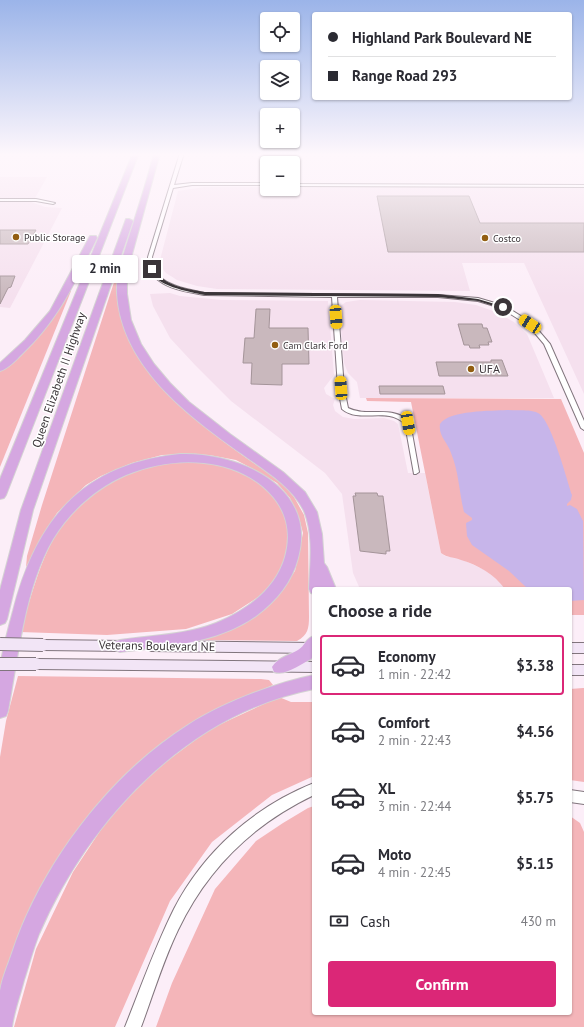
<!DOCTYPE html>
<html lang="en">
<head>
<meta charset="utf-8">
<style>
	body { margin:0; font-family:"PT Sans",sans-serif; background:#f2f2f3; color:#2b2b33; height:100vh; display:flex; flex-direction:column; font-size:15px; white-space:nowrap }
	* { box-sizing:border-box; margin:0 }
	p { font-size:13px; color:#7c7c81 }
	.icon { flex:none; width:22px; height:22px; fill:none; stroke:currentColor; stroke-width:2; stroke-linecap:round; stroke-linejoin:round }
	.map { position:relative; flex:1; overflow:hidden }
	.sheet { position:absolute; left:312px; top:587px; width:260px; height:428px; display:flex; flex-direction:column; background:#fff; border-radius:4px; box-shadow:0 1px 3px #0004 }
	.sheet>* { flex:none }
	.guide { position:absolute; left:312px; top:12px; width:260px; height:88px; border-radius:4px; box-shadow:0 1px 3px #0004; display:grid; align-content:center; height:88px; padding:0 16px; background:#fff }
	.controls { position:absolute; left:260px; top:12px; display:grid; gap:8px }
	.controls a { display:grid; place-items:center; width:40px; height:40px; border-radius:4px; background:#fff; box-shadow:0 1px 3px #0004; font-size:20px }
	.end { position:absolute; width:18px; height:18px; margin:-9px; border:5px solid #3b3539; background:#fff; box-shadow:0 0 0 2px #fff }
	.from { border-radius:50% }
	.bubble { position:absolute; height:28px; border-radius:4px; background:#fff; box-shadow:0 1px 3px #0004; font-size:13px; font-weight:800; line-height:28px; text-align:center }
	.car { position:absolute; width:12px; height:24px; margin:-12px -6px; border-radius:5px; box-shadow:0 0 3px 1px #0007; background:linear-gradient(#f5c518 24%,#345 0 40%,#f5c518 0 76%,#345 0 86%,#f5c518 0) }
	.guide b { display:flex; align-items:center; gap:14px; height:38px; font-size:15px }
	.guide b+b { border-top:1px solid #e1e1e2 }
	.guide i { width:10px; height:10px; background:#2b2b33 }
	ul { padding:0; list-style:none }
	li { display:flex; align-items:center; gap:12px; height:60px; margin:0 8px 6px; padding:0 8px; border:2px solid transparent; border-radius:4px }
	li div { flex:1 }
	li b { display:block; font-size:15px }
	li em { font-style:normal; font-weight:800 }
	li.active { border-color:#db2777 }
	li>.icon { width:36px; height:36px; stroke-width:1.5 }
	h2 { padding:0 16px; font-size:18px; line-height:48px }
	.pay { display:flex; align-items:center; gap:10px; height:44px; padding:0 16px; font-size:15px }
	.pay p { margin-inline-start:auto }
	.button { display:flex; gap:8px; margin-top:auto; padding:8px 16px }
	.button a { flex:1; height:46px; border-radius:4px; background:#db2777; color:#fff; font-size:16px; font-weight:800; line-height:46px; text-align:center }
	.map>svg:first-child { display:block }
	.built { fill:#f5e0ee }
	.green { fill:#f4b5b9 }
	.water { fill:#c7b5ea }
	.building { fill:#c9b8bd; stroke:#a49499 }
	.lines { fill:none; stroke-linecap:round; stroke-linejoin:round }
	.minor-casing { stroke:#81757d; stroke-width:2 }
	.tertiary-casing { stroke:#81757d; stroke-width:2 }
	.secondary-casing { stroke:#81757d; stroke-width:2 }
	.motorway-casing { stroke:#d4d3d3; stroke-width:2 }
	.minor { fill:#fff; fill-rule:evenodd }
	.tertiary { fill:#fff; fill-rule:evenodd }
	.secondary { fill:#f2e5f6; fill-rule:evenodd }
	.motorway { fill:#d5a7e1; fill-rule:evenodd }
	.secondary-bridge-casing { stroke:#81757d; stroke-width:14; stroke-linecap:butt }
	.secondary-bridge { stroke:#f2e5f6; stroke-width:12 }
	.route { fill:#3b3539 }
	.poi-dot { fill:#925e11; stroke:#fff; stroke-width:1.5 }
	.labels { text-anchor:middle; stroke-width:3; stroke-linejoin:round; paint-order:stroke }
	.far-poi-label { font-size:10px; fill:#3b3539; stroke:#fff; text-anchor:start }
	.poi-label { font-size:12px; fill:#3b3539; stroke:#fff; text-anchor:start }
	.street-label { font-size:12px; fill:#3b3539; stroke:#fff }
</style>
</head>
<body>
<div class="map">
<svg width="584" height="1027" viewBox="0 0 584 1027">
	<rect width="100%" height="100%" fill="#fceef8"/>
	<g class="built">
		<path d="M 0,177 L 47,177 L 35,198 L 0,198 Z"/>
		<path d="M 205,187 L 267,187 L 267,189 L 293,189 L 293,187 L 584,188 L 584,394 L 524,263 L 462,263 L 470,291 L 217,289 L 197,286 L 177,280 L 166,273 L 162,268 L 160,260 L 178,191 Z"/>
		<path d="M 0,202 L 31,202 L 45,207 L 62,208 L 10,308 L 0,307 Z"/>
		<path d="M 170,293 L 180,296 L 222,300 L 328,301 L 334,375 L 324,388 L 326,394 L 335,399 L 333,405 L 335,411 L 343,417 L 354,419 L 384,418 L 394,421 L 398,424 L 408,473 L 425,473 L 441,553 L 445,556 L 461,559 L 487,571 L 501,583 L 505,589 L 360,589 L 353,573 L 342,494 L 325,473 L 231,401 L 195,365 L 170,338 L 153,306 L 150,294 Z"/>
		<path d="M 360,300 L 455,302 L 476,305 L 496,312 L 514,322 L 527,334 L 554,398 L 360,398 L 357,382 L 348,373 L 344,363 L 339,307 L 346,302 Z"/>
	</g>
	<g class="green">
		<path d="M 117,273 L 120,273 C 103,371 217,435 283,484 L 294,497 L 304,515 L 308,533 L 309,617 C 309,628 308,635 297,641 L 202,640 L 196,638 L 248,620 L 273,601 L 295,571 L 303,533 L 299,518 L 290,498 L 277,483 L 255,470 L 236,460 L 209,455 L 187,454 L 162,455 L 132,463 L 101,476 L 86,485 L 57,513 L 45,532 L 26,567 L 27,556 L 42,505 Z"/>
		<path d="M 69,291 L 71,291 L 0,467 L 0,371 Z"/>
		<path d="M 366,398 L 561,399 L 584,453 L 584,615 L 570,615 L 570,589 L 505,589 C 494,574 478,565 461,560 C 454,557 447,558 441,553 L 411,402 L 367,401 Z"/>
		<path d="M 172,462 L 200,462 L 228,467 L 255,480 L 277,498 L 288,519 L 291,547 L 281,570 L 263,594 L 232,614 L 186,629 L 107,635 L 20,632 C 38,576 47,524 98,489 C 104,485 110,480 116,478 C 134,470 153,466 172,462 Z"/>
		<path d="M 18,676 L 261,679 L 269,680 L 273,685 L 216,710 L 147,757 L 116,785 L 61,857 L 0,998 L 0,757 L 6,721 Z"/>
		<path d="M 583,688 L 584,688 L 584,782 L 570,780 L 570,689 Z"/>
		<path d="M 279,697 L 291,702 L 314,702 L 314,776 L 272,795 L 212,842 L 170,901 L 115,1027 L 14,1027 L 36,949 L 73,872 L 110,816 L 155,770 L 210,729 Z"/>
		<path d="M 314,806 L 314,1013 L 570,1013 L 570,816 L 580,823 L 584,832 L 584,1027 L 156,1027 L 172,983 L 215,889 L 256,841 L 283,823 L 308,808 Z"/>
	</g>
	<path class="water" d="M 507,410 C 517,411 530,409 538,413 C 551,419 567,480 572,495 L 571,500 L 567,504 L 567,506 L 570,505 L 577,509 L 583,521 L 584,600 L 570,601 L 570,589 L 528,589 L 509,571 L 472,545 L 467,536 L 466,523 L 472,520 L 472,518 L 464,512 C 459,492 459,472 451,453 C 448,443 438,436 440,424 C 449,410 492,411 507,410 Z"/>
	<g class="building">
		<path d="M 377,196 L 469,196 L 480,223 L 584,223 L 584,252 L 388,252 Z"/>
		<path d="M 0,230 L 36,230 L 28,244 L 0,244 Z"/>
		<path d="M 0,276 L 15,276 L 11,287 L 8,288 L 0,304 Z"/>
		<path d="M 256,309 L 270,309 L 269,328 L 308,328 L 309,364 L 282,364 L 282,385 L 251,384 L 252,363 L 243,363 L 245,338 L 254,338 Z"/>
		<path d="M 458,324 L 482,324 L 483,328 L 487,328 L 492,342 L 488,342 L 489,345 L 479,345 L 480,348 L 470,348 L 469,345 L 464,345 Z"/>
		<path d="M 491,360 L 502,360 L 508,376 L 439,376 L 436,362 L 491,362 Z"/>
		<path d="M 379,386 L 443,386 L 445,394 L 380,394 Z"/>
		<path d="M 355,493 L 377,493 L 378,496 L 383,496 L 390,551 L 386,551 L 386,554 L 360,551 L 353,496 L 356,496 Z"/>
	</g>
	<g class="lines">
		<g class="minor-casing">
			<g id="minor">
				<path d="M 180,153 L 184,153 L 174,185 L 192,183 L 267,183 L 267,185 L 192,185 L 173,188 L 152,257 C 153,260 152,264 153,267 C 159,285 189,290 205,293 L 438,295 L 478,298 L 505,306 L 532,323 L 550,344 L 584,421 L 584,430 L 581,428 L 544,344 L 528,325 L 501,308 L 478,301 L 438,297 L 337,297 L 344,388 L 348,408 C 369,418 391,404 410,422 L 419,472 L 416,474 L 414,474 L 405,424 C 387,406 360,424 342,409 L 338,388 L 332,297 L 205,295 C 186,292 155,288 148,266 C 148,264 148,260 148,257 Z"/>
				<path d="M 293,184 L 584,185 L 584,187 L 293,186 Z"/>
				<path d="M 0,199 L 36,199 L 55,203 L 53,204 L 36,201 L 0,201 Z"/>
			</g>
		</g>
		<g class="tertiary-casing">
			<g id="tertiary">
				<path d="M 314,783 L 314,795 C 253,824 207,869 178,930 C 163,961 153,995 141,1027 L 125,1027 C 141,987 155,947 174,909 C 204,851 254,807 314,783 Z"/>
				<path d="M 570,790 L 584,792 L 584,804 L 570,802 Z"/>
			</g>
		</g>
		<g class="secondary-casing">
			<g id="secondary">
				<path d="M 43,640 L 125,641 L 129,643 L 131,646 L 129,649 L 125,651 L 43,650 L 39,648 L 37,645 L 39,642 Z"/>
				<path d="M 151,641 L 314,643 L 314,653 L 151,651 L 147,649 L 145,646 L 147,643 Z"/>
				<rect x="570" y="643" width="14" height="10"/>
				<path d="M 36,659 L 314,662 L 314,672 L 36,669 L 32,668 L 30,664 L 32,660 Z"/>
				<rect x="570" y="665" width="14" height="10"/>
			</g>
		</g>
		<g class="motorway-casing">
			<g id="motorway">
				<path d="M 133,153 L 139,153 L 6,495 L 4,498 L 0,499 L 0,479 Z"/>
				<path d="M 154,153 L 160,153 L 131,258 L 127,279 L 127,294 L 131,320 L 141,344 L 154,364 L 170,383 L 189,402 L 230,434 L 283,472 L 305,492 L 317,512 L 322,534 L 324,563 L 327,567 L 336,589 L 314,589 L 314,594 L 311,593 L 309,589 C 310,564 314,535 304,511 C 292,486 264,470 242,454 C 188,416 121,366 117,293 C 116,275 123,257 128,240 C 137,211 147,182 154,153 Z"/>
				<path d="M 126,219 L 129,219 L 133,221 L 33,510 L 7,619 L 5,623 L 0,625 L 0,590 L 21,510 Z"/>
				<path d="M 90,236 L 96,236 L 97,238 C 74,283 60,318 22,354 C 16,360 8,369 0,371 L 0,363 L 25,340 L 50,311 Z"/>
				<path d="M 180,454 C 239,452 318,487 298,558 C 292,582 276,601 256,616 C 216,644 167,646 120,652 L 115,650 L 112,646 L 115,642 L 120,640 C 152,635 186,635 216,623 C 246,611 276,589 285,557 C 300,504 254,468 204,463 C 178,460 150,465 126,475 C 96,488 70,511 53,539 C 25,586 18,657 8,711 L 6,716 L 0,718 C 0,702 0,683 0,667 C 3,648 8,629 13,611 C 36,520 82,464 180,454 Z"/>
				<path d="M 314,636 L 314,655 L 311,659 C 301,664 286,676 274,672 L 272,667 C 277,658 290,655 298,650 C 305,646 306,638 314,636 Z"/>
				<path d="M 314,675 L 314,689 C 187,714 89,819 39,934 C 33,949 29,965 24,980 C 20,996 14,1011 12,1027 L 0,1027 C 0,1015 0,1002 0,991 C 2,978 8,965 12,953 C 41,865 109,775 188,725 C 222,703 275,683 314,675 Z"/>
			</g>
		</g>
		<use href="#minor" class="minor"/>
		<use href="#tertiary" class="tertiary"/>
		<use href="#secondary" class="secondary"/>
		<use href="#motorway" class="motorway"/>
		<g class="secondary-bridge-casing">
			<g id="secondary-bridge">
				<path d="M 0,644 L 43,645"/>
				<path d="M 0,664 L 36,664"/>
			</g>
		</g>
		<use href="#secondary-bridge" class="secondary-bridge"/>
	</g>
	<linearGradient id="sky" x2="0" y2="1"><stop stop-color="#9bb4e9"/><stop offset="0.52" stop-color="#fef7fc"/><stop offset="1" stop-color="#fef7fc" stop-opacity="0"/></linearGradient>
	<rect width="584" height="297" fill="url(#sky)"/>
	<path class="route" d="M 150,268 L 153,268 C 164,286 186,289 205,292 L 438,294 L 478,299 L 505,307 L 503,309 L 478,301 L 438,297 L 205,295 C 190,292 153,286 150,268 Z"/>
	<g class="poi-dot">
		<circle cx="16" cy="237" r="4"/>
		<circle cx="485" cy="238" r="4"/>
		<circle cx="275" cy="345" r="4"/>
		<circle cx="471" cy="369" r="4"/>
	</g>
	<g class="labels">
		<g class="far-poi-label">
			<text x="24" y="241">Public Storage</text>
			<text x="493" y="242">Costco</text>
			<text x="283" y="349">Cam Clark Ford</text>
		</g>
		<g class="poi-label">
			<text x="479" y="373">UFA</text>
		</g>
		<g class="street-label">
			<text transform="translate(59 380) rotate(-71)" y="4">Queen Elizabeth II Highway</text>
			<text transform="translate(157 646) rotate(1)" y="4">Veterans Boulevard NE</text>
		</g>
	</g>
</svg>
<div class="controls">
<a><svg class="icon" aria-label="locate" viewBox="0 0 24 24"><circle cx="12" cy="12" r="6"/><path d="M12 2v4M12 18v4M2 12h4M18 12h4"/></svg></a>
<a><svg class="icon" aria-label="layers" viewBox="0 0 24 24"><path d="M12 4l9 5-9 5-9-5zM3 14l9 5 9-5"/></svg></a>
<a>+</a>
<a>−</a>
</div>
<i class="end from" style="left:503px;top:307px"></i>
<i class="end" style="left:152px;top:269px"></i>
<div class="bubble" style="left:72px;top:255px;width:66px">2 min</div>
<i class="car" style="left:336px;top:317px;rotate:176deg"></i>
<i class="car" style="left:530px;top:324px;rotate:303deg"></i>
<i class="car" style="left:341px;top:388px;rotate:356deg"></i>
<i class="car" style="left:408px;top:423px;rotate:170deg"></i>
<div class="guide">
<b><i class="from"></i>Highland Park Boulevard NE</b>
<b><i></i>Range Road 293</b>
</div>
<section class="sheet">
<h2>Choose a ride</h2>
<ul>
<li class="active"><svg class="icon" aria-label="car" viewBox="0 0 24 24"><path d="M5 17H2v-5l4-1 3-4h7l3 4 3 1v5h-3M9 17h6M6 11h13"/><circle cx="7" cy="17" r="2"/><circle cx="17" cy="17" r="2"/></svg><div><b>Economy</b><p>1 min · 22:42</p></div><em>$3.38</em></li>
<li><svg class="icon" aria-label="car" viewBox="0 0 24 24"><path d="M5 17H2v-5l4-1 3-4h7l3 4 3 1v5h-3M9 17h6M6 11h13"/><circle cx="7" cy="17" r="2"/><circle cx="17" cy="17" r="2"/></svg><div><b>Comfort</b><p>2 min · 22:43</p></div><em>$4.56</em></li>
<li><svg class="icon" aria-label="car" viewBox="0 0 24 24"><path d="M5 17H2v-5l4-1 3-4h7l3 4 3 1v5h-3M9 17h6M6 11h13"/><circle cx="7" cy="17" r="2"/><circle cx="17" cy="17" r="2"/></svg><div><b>XL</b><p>3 min · 22:44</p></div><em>$5.75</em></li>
<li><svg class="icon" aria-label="car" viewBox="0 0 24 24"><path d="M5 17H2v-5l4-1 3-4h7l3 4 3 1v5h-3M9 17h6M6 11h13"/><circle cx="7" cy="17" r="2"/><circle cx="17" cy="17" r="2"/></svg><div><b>Moto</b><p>4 min · 22:45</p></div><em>$5.15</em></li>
</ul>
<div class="pay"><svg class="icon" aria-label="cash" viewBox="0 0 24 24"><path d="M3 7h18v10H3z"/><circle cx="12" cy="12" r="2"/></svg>Cash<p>430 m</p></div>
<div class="button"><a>Confirm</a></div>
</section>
</div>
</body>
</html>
